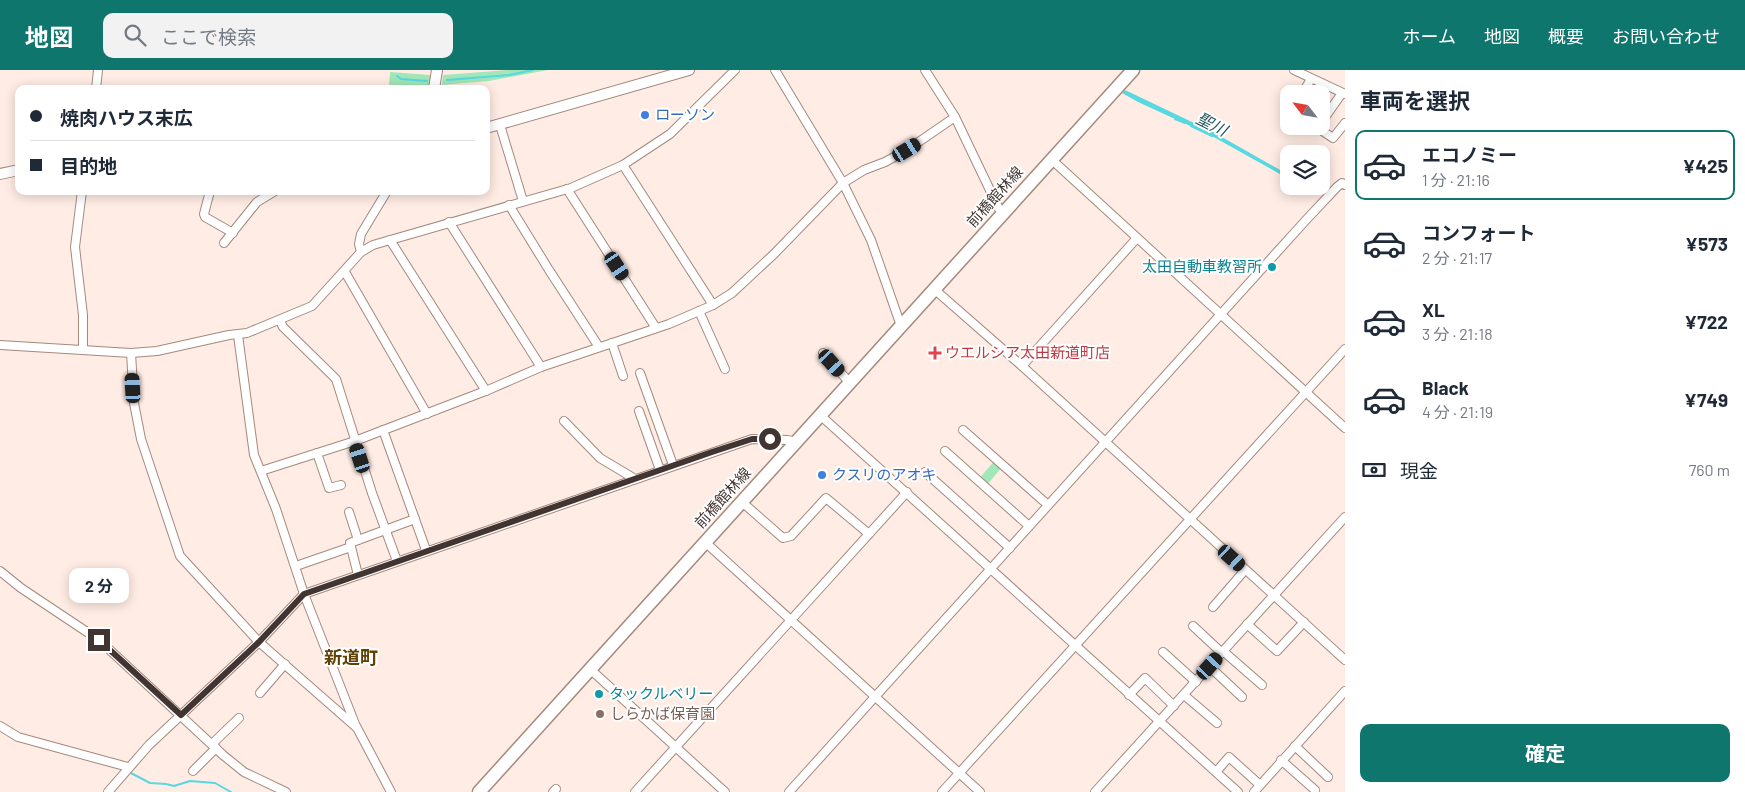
<!DOCTYPE html>
<html lang="ja">
<head>
<meta charset="utf-8">
<style>
	body { margin:0; font-family:Barlow,"Noto Sans JP",sans-serif; background:#f2f2f3; color:#1f2937; height:100vh; display:flex; flex-direction:column; font-size:19px; white-space:nowrap }
	* { box-sizing:border-box; margin:0 }
	p { font-size:16px; color:#747a83 }
	.icon { flex:none; width:28px; height:28px; fill:none; stroke:currentColor; stroke-width:2; stroke-linecap:round; stroke-linejoin:round }
	.map { position:relative; flex:1; overflow:hidden }
	.sheet { display:flex; flex-direction:column; background:#fff; width:400px }
	.sheet>* { flex:none }
	.top-card { position:absolute; left:15px; top:15px; width:475px; height:110px; border-radius:10px; box-shadow:0 2px 12px #0003; display:grid; align-content:center; height:110px; padding:0 15px; background:#fff }
	.needle { width:32px; rotate:301deg }
	.fabs { position:absolute; left:1280px; top:15px; display:grid; gap:10px }
	.fabs a { display:grid; place-items:center; width:50px; height:50px; border-radius:10px; background:#fff; box-shadow:0 2px 12px #0003; font-size:25px }
	.end { position:absolute; width:22px; height:22px; margin:-11px; border:6px solid #423531; background:#fff; box-shadow:0 0 0 2px #fff }
	.from { border-radius:50% }
	.bubble { position:absolute; height:35px; border-radius:10px; background:#fff; box-shadow:0 2px 12px #0003; font-size:16px; font-weight:700; line-height:35px; text-align:center }
	.car { position:absolute; width:15px; height:30px; margin:-15px -8px; border-radius:6px; box-shadow:0 0 4px 1px #0007; background:linear-gradient(#222 24%,#8ab4d8 0 40%,#222 0 76%,#8ab4d8 0 86%,#222 0) }
	.top-card b { display:flex; align-items:center; gap:18px; height:48px; font-size:19px }
	.top-card b+b { border-top:1px solid #e0e1e3 }
	.top-card i { width:12px; height:12px; background:#1f2937 }
	ul { padding:0; list-style:none }
	li { display:flex; align-items:center; gap:15px; height:70px; margin:0 10px 8px; padding:0 5px; border:2px solid transparent; border-radius:10px }
	li div { flex:1 }
	li b { display:block; font-size:19px }
	li em { font-style:normal; font-weight:700 }
	li.current { border-color:#0f766e }
	li>.icon { width:45px; height:45px; stroke-width:1.5 }
	h2 { padding:0 15px; font-size:22px; line-height:60px }
	.pay { display:flex; align-items:center; gap:12px; height:55px; padding:0 15px; font-size:19px }
	.pay p { margin-inline-start:auto }
	.action { display:flex; gap:10px; margin-top:auto; padding:10px 15px }
	.action a { flex:1; height:58px; border-radius:10px; background:#0f766e; color:#fff; font-size:20px; font-weight:700; line-height:58px; text-align:center }
	header { display:flex; align-items:center; gap:30px; box-sizing:border-box; height:70px; padding:0 25px; background:#0f766e; color:#fff }
	header strong { font-size:24px }
	nav { display:flex; gap:28px; margin-inline-start:auto; font-size:18px }
	.search { width:350px; height:45px; background:#f2f2f3; display:flex; align-items:center; gap:12px; box-sizing:border-box; padding:0 18px; border-radius:10px; color:#747a83; font-size:19px }
	main { display:flex; flex:1; min-height:0 }
	.map>svg:first-child { display:block }
	.green { fill:#a1e7b7 }
	.water { fill:#58d8e1 }
	.lines { fill:none; stroke-linecap:round; stroke-linejoin:round }
	.stream { stroke:#58d8e1; stroke-width:2 }
	.minor-casing { stroke:#a5897d; stroke-width:10 }
	.tertiary-casing { stroke:#a5897d; stroke-width:12 }
	.primary-casing { stroke:#a5897d; stroke-width:15 }
	.minor { stroke:#fff; stroke-width:8 }
	.tertiary { stroke:#fff; stroke-width:10 }
	.primary { stroke:#fff; stroke-width:12 }
	.route { stroke:#423531; stroke-width:6 }
	.shop-dot { fill:#3f7fe0; stroke:#fff; stroke-width:2 }
	.culture-dot { fill:#0f9aa8; stroke:#fff; stroke-width:2 }
	.health-dot { fill:#e0444e; stroke:#fff; stroke-width:2 }
	.education-dot { fill:#8d6e63; stroke:#fff; stroke-width:2 }
	.labels { text-anchor:middle; stroke-width:4; stroke-linejoin:round; paint-order:stroke }
	.shop-label { font-size:15px; fill:#366cbe; stroke:#fff; text-anchor:start }
	.street-label { font-size:15px; fill:#423531; stroke:#fff }
	.culture-label { font-size:15px; fill:#0d838f; stroke:#fff; text-anchor:end }
	.health-label { font-size:15px; fill:#be3a42; stroke:#fff; text-anchor:start }
	.education-label { font-size:15px; fill:#785e54; stroke:#fff; text-anchor:start }
	.water-label { font-size:16px; font-style:italic; fill:#21575b; stroke:#fff }
	.quarter-label { font-size:18px; font-weight:bold; fill:#604207; stroke:#fff }
</style>
</head>
<body>
<header>
<strong>地図</strong>
<div class="search"><svg class="icon" aria-label="search" viewBox="0 0 24 24"><circle cx="10" cy="10" r="6"/><path d="M15 15l6 6"/></svg>ここで検索</div>
<nav><a>ホーム</a><a>地図</a><a>概要</a><a>お問い合わせ</a></nav>
</header>
<main>
<div class="map">
<svg width="1345" height="722" viewBox="0 0 1345 722">
	<rect width="100%" height="100%" fill="#ffece4"/>
	<g class="green">
		<path d="M 508,0 L 548,0 L 489,11 L 442,15 L 443,5 Z"/>
		<path d="M 390,2 L 430,5 L 433,7 L 429,18 L 389,15 Z"/>
		<path d="M 996,389 L 1004,395 L 985,417 L 978,410 Z"/>
	</g>
	<path class="water" d="M 1125,20 L 1213,62 L 1289,105 L 1289,109 L 1210,65 L 1138,32 L 1122,23 Z"/>
	<g class="lines">
		<g class="stream">
			<path d="M 397,6 L 401,9 L 427,11"/>
			<path d="M 447,10 L 509,5 L 533,0"/>
			<path d="M 1175,49 L 1185,53"/>
			<path d="M 1191,56 L 1212,66"/>
			<path d="M 129,702 L 150,713 L 166,714 L 174,716 L 190,711 L 215,713 L 231,722"/>
		</g>
		<g class="minor-casing">
			<g id="minor">
				<path d="M 775,0 L 843,113 L 871,170 L 901,256"/>
				<path d="M 925,0 L 955,47 L 999,139 L 1003,143"/>
				<path d="M 1294,0 L 1345,24"/>
				<path d="M 96,19 L 98,0"/>
				<path d="M 1302,24 L 1311,9"/>
				<path d="M 1321,53 L 1342,23"/>
				<path d="M 500,55 L 523,131"/>
				<path d="M 1315,56 L 1333,68 L 1345,53"/>
				<path d="M 1051,89 L 1345,358"/>
				<path d="M 623,95 L 713,235"/>
				<path d="M 567,119 L 656,258"/>
				<path d="M 82,121 L 75,177 L 83,245 L 83,280"/>
				<path d="M 210,121 L 204,144 L 205,147 L 233,163"/>
				<path d="M 509,135 L 549,200 L 599,277"/>
				<path d="M 449,152 L 541,297"/>
				<path d="M 390,170 L 486,321"/>
				<path d="M 224,173 L 257,132 L 275,121"/>
				<path d="M 361,182 L 359,174 L 361,164 L 387,121"/>
				<path d="M 345,202 L 427,344"/>
				<path d="M 934,219 L 1022,296 L 1345,590"/>
				<path d="M 699,241 L 725,299"/>
				<path d="M 280,251 L 283,257 L 336,309 L 372,423 L 397,491"/>
				<path d="M 238,265 L 254,385 L 276,439 L 304,524 L 355,654 L 391,722"/>
				<path d="M 612,273 L 623,306"/>
				<path d="M 0,275 L 131,283 L 157,281 L 229,265 L 247,263 L 312,236 L 361,182 L 373,175 L 571,118 L 623,95 L 670,64 L 735,0"/>
				<path d="M 131,283 L 134,333 L 141,369 L 180,486 L 259,572 L 356,657"/>
				<path d="M 823,283 L 850,313"/>
				<path d="M 1022,296 L 1137,168"/>
				<path d="M 640,303 L 673,395"/>
				<path d="M 639,341 L 660,400"/>
				<path d="M 820,345 L 1238,722"/>
				<path d="M 564,351 L 600,388 L 635,409"/>
				<path d="M 383,360 L 426,480"/>
				<path d="M 963,360 L 1048,435"/>
				<path d="M 945,381 L 1029,456"/>
				<path d="M 317,383 L 329,418 L 341,415"/>
				<path d="M 261,401 L 355,371 L 488,320 L 541,297 L 669,254 L 713,235 L 732,223 L 774,184 L 843,113 L 864,100 L 885,92 L 907,80 L 955,47"/>
				<path d="M 925,402 L 1010,478"/>
				<path d="M 742,432 L 783,468 L 791,466 L 826,428 L 869,464"/>
				<path d="M 349,442 L 358,470"/>
				<path d="M 705,472 L 980,722"/>
				<path d="M 296,496 L 351,477"/>
				<path d="M 0,501 L 21,518 L 99,570 L 223,685 L 244,702 L 286,722"/>
				<path d="M 358,505 L 350,473 L 415,449"/>
				<path d="M 1213,537 L 1245,500"/>
				<path d="M 1247,554 L 1277,581 L 1304,552"/>
				<path d="M 1193,556 L 1222,583"/>
				<path d="M 1223,581 L 1262,615"/>
				<path d="M 1163,582 L 1196,612"/>
				<path d="M 1209,596 L 1242,627"/>
				<path d="M 590,599 L 725,722"/>
				<path d="M 260,623 L 285,594"/>
				<path d="M 1129,625 L 1145,608 L 1174,636"/>
				<path d="M 1184,625 L 1217,653"/>
				<path d="M 0,656 L 18,667 L 128,697"/>
				<path d="M 212,674 L 239,648"/>
				<path d="M 1295,676 L 1328,707"/>
				<path d="M 1281,690 L 1315,720"/>
				<path d="M 193,701 L 216,678"/>
				<path d="M 1216,702 L 1229,687 L 1260,715"/>
				<path d="M 108,722 L 149,675 L 259,572 L 304,524 L 752,369 L 788,370 L 796,372"/>
				<path d="M 553,722 L 556,719"/>
				<path d="M 635,722 L 907,422"/>
				<path d="M 789,722 L 1306,150 L 1337,117 L 1342,113 L 1345,115"/>
				<path d="M 942,722 L 1345,279"/>
				<path d="M 1095,722 L 1345,447"/>
				<path d="M 1254,722 L 1345,621"/>
			</g>
		</g>
		<g class="tertiary-casing">
			<g id="tertiary">
				<path d="M 434,19 L 437,0"/>
				<path d="M 486,58 L 689,0"/>
				<path d="M 0,104 L 19,100"/>
			</g>
		</g>
		<g class="primary-casing">
			<path id="primary" d="M 479,722 L 1133,0"/>
		</g>
		<use href="#minor" class="minor"/>
		<use href="#tertiary" class="tertiary"/>
		<use href="#primary" class="primary"/>
	</g>
	<g class="lines">
		<path class="route" d="M 99,570 L 181,645 L 259,572 L 304,524 L 712,382 L 752,369 L 770,369"/>
	</g>
	<g class="shop-dot">
		<circle cx="645" cy="45" r="5"/>
		<circle cx="822" cy="405" r="5"/>
	</g>
	<g class="culture-dot">
		<circle cx="1272" cy="197" r="5"/>
		<circle cx="599" cy="624" r="5"/>
	</g>
	<path class="health-dot" d="M932.5 275.5h5v5h5v5h-5v5h-5v-5h-5v-5h5z"/>
	<circle class="education-dot" cx="600" cy="644" r="5"/>
	<g class="labels">
		<g class="shop-label">
			<text x="655" y="50">ローソン</text>
			<text x="832" y="410">クスリのアオキ</text>
		</g>
		<g class="street-label">
			<text transform="translate(995 127) rotate(-48)" y="5">前橋館林線</text>
			<text transform="translate(723 428) rotate(-48)" y="5">前橋館林線</text>
		</g>
		<g class="culture-label">
			<text x="1262" y="202">太田自動車教習所</text>
			<text x="609" y="629" text-anchor="start">タックルベリー</text>
		</g>
		<g class="health-label">
			<text x="945" y="288">ウエルシア太田新道町店</text>
		</g>
		<g class="education-label">
			<text x="610" y="649">しらかば保育園</text>
		</g>
		<g class="water-label">
			<text transform="translate(1212 54) rotate(27)" y="6">聖川</text>
		</g>
		<g class="quarter-label">
			<text x="351" y="594">新道町</text>
		</g>
	</g>
</svg>
<div class="fabs">
<a><svg class="needle" viewBox="-14 -14 28 28"><path d="M0-13l5 13h-10z" fill="#e53935"/><path d="M0 13l5-13h-10z" fill="#747a83"/></svg></a>
<a><svg class="icon" aria-label="layers" viewBox="0 0 24 24"><path d="M12 4l9 5-9 5-9-5zM3 14l9 5 9-5"/></svg></a>
</div>
<i class="end from" style="left:770px;top:369px"></i>
<i class="end" style="left:99px;top:570px"></i>
<div class="bubble" style="left:69px;top:498px;width:60px">2 分</div>
<i class="car" style="left:907px;top:80px;rotate:59deg"></i>
<i class="car" style="left:617px;top:196px;rotate:147deg"></i>
<i class="car" style="left:832px;top:293px;rotate:138deg"></i>
<i class="car" style="left:133px;top:318px;rotate:357deg"></i>
<i class="car" style="left:360px;top:388px;rotate:342deg"></i>
<i class="car" style="left:1232px;top:488px;rotate:132deg"></i>
<i class="car" style="left:1210px;top:596px;rotate:42deg"></i>
<div class="top-card">
<b><i class="from"></i>焼肉ハウス末広</b>
<b><i></i>目的地</b>
</div>
</div>
<section class="sheet">
<h2>車両を選択</h2>
<ul>
<li class="current"><svg class="icon" aria-label="car" viewBox="0 0 24 24"><path d="M5 17H2v-5l4-1 3-4h7l3 4 3 1v5h-3M9 17h6M6 11h13"/><circle cx="7" cy="17" r="2"/><circle cx="17" cy="17" r="2"/></svg><div><b>エコノミー</b><p>1 分 · 21:16</p></div><em>¥425</em></li>
<li><svg class="icon" aria-label="car" viewBox="0 0 24 24"><path d="M5 17H2v-5l4-1 3-4h7l3 4 3 1v5h-3M9 17h6M6 11h13"/><circle cx="7" cy="17" r="2"/><circle cx="17" cy="17" r="2"/></svg><div><b>コンフォート</b><p>2 分 · 21:17</p></div><em>¥573</em></li>
<li><svg class="icon" aria-label="car" viewBox="0 0 24 24"><path d="M5 17H2v-5l4-1 3-4h7l3 4 3 1v5h-3M9 17h6M6 11h13"/><circle cx="7" cy="17" r="2"/><circle cx="17" cy="17" r="2"/></svg><div><b>XL</b><p>3 分 · 21:18</p></div><em>¥722</em></li>
<li><svg class="icon" aria-label="car" viewBox="0 0 24 24"><path d="M5 17H2v-5l4-1 3-4h7l3 4 3 1v5h-3M9 17h6M6 11h13"/><circle cx="7" cy="17" r="2"/><circle cx="17" cy="17" r="2"/></svg><div><b>Black</b><p>4 分 · 21:19</p></div><em>¥749</em></li>
</ul>
<div class="pay"><svg class="icon" aria-label="cash" viewBox="0 0 24 24"><path d="M3 7h18v10H3z"/><circle cx="12" cy="12" r="2"/></svg>現金<p>760 m</p></div>
<div class="action"><a>確定</a></div>
</section>
</main>
</body>
</html>
